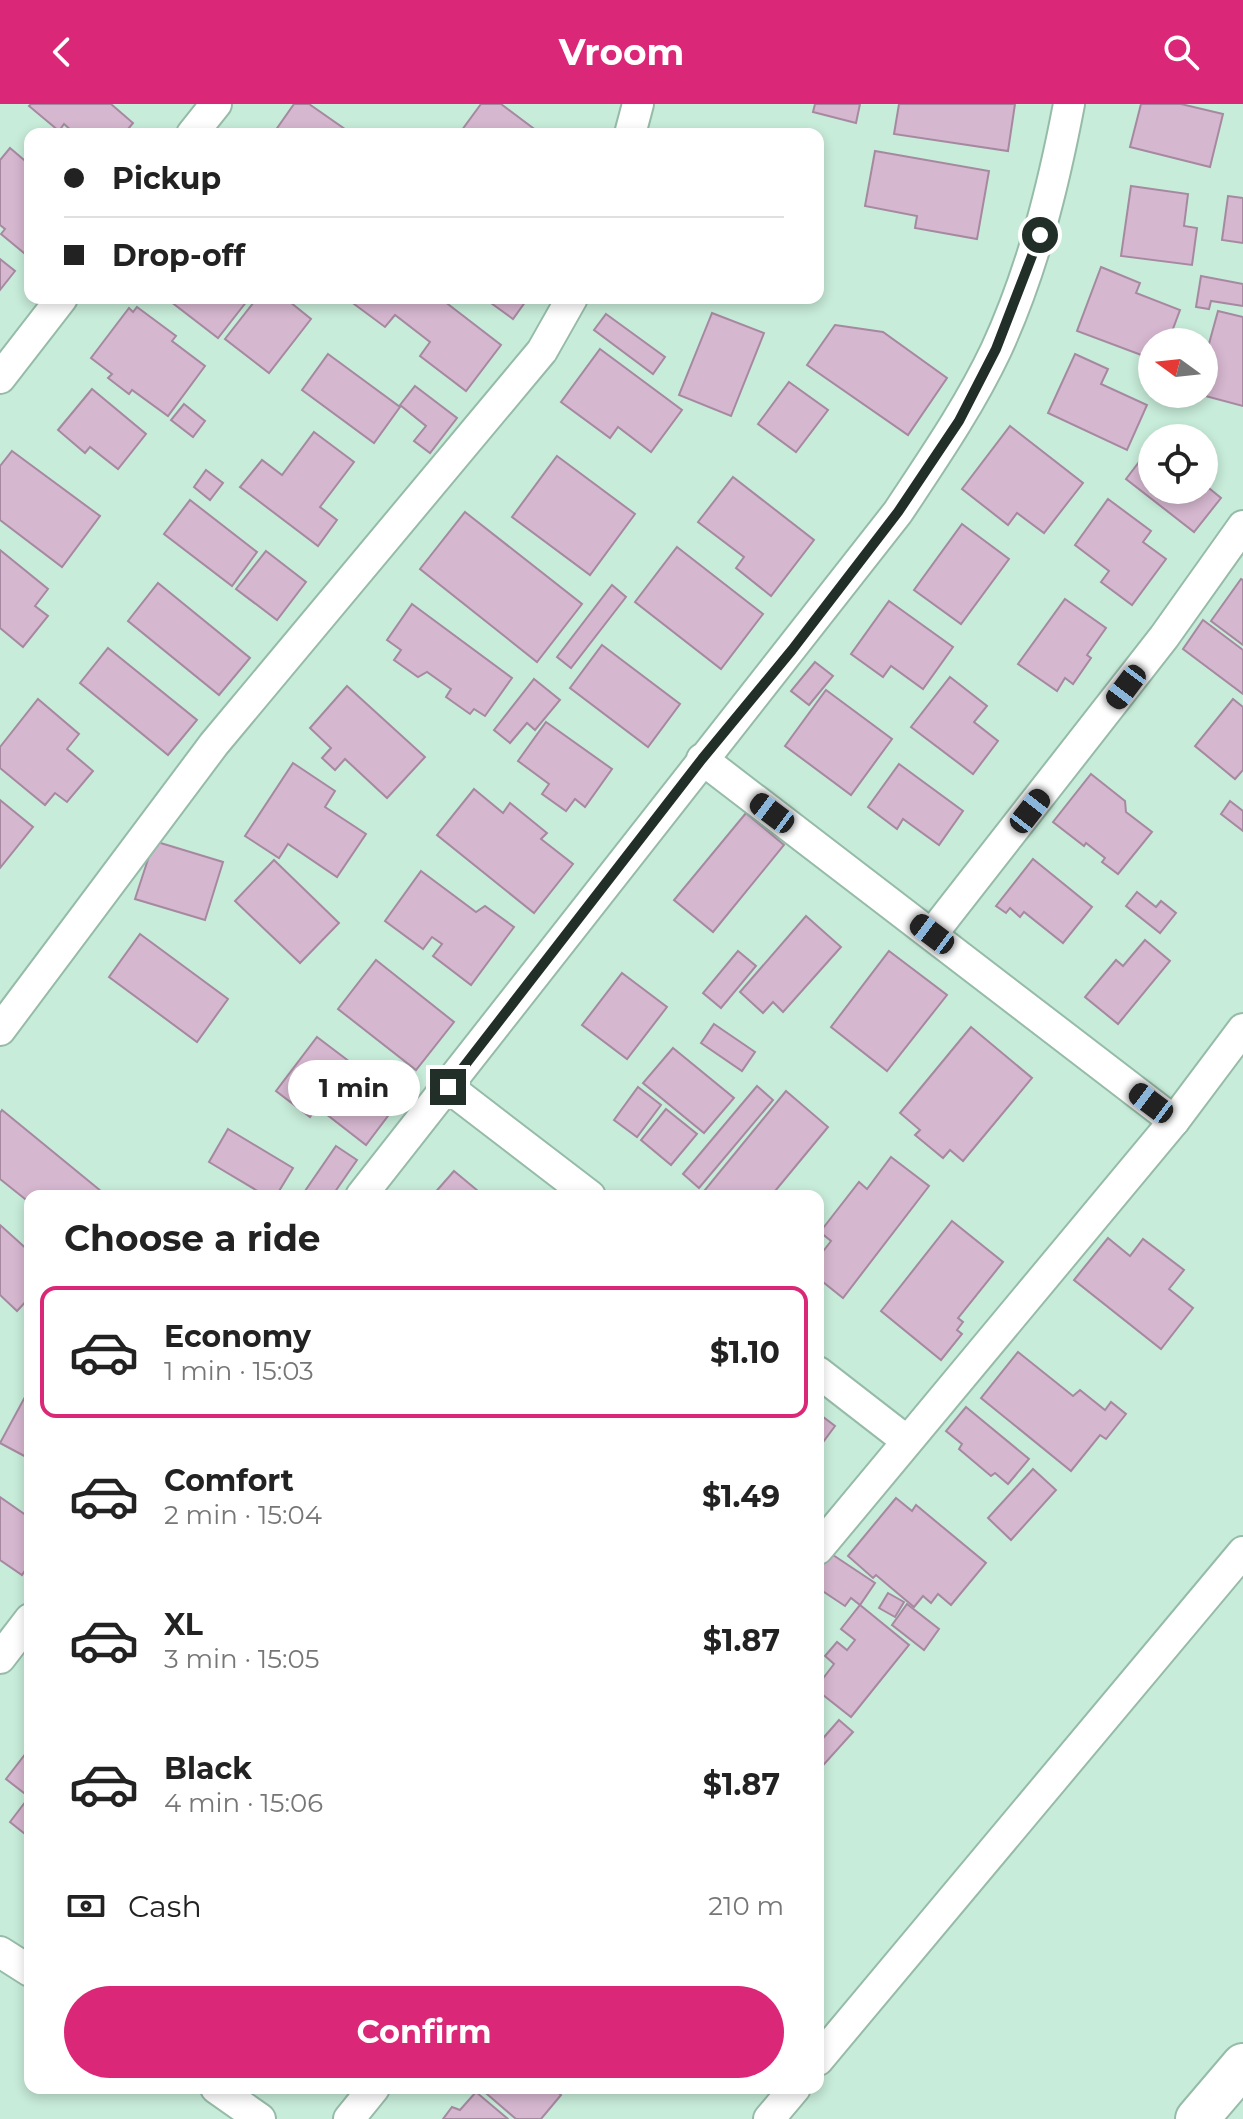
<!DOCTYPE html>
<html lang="en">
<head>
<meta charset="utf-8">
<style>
	body { margin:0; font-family:Montserrat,sans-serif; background:#f6f6f6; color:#222; height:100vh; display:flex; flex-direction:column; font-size:30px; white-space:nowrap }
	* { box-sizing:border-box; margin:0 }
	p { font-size:26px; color:#767676 }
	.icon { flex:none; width:44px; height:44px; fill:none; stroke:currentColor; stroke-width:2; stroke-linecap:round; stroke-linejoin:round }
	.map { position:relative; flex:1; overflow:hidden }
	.sheet { position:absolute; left:24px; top:1086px; width:800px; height:904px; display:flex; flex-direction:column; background:#fff; border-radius:16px; box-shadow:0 4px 12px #0003 }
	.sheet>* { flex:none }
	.banner { position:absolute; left:24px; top:24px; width:800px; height:176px; border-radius:16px; box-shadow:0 4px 12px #0003; display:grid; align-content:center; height:176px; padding:0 40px; background:#fff }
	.needle { width:52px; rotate:285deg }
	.buttons { position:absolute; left:1138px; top:224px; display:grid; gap:16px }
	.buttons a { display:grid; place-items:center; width:80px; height:80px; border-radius:50%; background:#fff; box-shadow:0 4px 12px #0003; font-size:40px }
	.end { position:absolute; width:36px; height:36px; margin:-18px; border:10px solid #212f28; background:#fff; box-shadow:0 0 0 4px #fff }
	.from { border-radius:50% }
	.bubble { position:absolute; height:56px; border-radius:28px; background:#fff; box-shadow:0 4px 12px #0003; font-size:26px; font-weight:700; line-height:56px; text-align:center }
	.car { position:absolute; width:24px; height:48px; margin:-24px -12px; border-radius:10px; box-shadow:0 0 6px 2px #0007; background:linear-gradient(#222 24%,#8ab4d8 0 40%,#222 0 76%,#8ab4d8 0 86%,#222 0) }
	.banner b { display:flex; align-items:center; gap:28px; height:76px; font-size:30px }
	.banner b+b { border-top:2px solid #e0e0e0 }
	.banner i { width:20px; height:20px; background:#222 }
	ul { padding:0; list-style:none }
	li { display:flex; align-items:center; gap:24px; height:132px; margin:0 16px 12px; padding:0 24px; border:4px solid transparent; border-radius:16px }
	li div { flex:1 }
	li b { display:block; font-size:30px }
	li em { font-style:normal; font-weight:700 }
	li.selected { border-color:#db2777 }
	li>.icon { width:72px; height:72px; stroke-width:1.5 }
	h2 { padding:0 40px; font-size:36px; line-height:96px }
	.pay { display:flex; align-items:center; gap:20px; height:88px; padding:0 40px; font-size:30px }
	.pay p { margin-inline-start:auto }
	.cta { display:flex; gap:16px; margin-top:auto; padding:16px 40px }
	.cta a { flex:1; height:92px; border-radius:48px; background:#db2777; color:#fff; font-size:32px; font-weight:700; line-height:92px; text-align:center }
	header { display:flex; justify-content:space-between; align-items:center; height:104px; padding:0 40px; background:#db2777; color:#fff; font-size:36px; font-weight:700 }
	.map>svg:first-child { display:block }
	.building { fill:#d5b7cf; stroke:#a689a0; stroke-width:2 }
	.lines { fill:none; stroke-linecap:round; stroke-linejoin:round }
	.street-casing { stroke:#97bba9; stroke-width:34 }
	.secondary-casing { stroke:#97bba9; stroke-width:46 }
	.street { stroke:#fff; stroke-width:30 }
	.secondary { stroke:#fff; stroke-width:42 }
	.route { stroke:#212f28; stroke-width:10 }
</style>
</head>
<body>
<header><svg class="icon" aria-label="back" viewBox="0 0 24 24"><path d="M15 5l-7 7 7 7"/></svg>Vroom<svg class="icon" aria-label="search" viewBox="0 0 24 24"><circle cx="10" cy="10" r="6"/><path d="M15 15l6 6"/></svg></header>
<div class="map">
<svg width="1243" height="2015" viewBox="0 0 1243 2015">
	<rect width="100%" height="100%" fill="#c7ecd9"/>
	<g class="building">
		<path d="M 31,0 L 111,0 L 133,19 L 124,30 L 72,30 L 73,28 L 64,20 L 59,27 L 29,2 Z"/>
		<path d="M 294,0 L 309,0 L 352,30 L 273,30 Z"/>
		<path d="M 481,0 L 501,0 L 541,30 L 459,30 Z"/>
		<path d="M 815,0 L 860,0 L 856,19 L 813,8 Z"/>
		<path d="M 899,0 L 1015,0 L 1008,47 L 894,30 Z"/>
		<path d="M 1141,0 L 1181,0 L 1223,10 L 1210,63 L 1130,43 Z"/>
		<path d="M 10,44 L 30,61 L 30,154 L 1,130 L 5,125 L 0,121 L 0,56 Z"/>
		<path d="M 875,47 L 989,67 L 977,135 L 915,124 L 917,112 L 865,102 Z"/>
		<path d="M 1131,82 L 1188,90 L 1184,122 L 1197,124 L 1192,161 L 1121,152 Z"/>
		<path d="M 1228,92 L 1243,94 L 1243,139 L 1222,136 Z"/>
		<path d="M 0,155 L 15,167 L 0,186 Z"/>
		<path d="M 1101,163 L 1140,179 L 1136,189 L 1180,206 L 1168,238 L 1152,238 L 1152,255 L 1077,227 Z"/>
		<path d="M 1201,172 L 1243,180 L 1243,202 L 1211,197 L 1209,205 L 1196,203 Z"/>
		<path d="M 166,194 L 243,194 L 247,197 L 218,234 Z"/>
		<path d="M 257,194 L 285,194 L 311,215 L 269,269 L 225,235 Z"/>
		<path d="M 346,194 L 440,194 L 501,241 L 466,287 L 420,252 L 430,238 L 395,211 L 385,223 Z"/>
		<path d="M 484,194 L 528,194 L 513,215 Z"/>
		<path d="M 137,203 L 176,232 L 172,237 L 205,262 L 168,312 L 132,286 L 129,290 L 108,274 L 112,270 L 91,254 L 129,204 L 133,208 Z"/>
		<path d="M 1218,207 L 1243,213 L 1243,302 L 1198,290 L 1204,290 L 1204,258 Z"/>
		<path d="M 712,209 L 764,229 L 731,312 L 679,291 Z"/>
		<path d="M 606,210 L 665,253 L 653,270 L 594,226 Z"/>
		<path d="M 835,221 L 883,228 L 947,274 L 908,331 L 807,261 Z"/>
		<path d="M 600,245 L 682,306 L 651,348 L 618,323 L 610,334 L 561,298 Z"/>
		<path d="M 328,250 L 400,303 L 374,339 L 302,286 Z"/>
		<path d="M 1075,250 L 1108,265 L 1101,280 L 1147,301 L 1127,346 L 1048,309 Z"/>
		<path d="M 789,278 L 828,306 L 796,348 L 758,320 Z"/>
		<path d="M 415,282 L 457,314 L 430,349 L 414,337 L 426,322 L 400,301 Z"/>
		<path d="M 92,285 L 146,330 L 118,365 L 90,343 L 85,349 L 58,326 Z"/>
		<path d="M 184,300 L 205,317 L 193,333 L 171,316 Z"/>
		<path d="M 1010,322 L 1083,379 L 1044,429 L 1017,409 L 1008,421 L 962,385 Z"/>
		<path d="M 314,328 L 354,358 L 320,403 L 337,416 L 318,442 L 240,383 L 262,356 L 282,371 Z"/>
		<path d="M 1152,341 L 1152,386 L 1204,386 L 1204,380 L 1221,394 L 1194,428 L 1126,375 Z"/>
		<path d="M 12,347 L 100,412 L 62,463 L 0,416 L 0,362 Z"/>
		<path d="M 557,352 L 635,410 L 590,471 L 512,413 Z"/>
		<path d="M 206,366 L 223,379 L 210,396 L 194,383 Z"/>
		<path d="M 733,373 L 814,436 L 771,492 L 736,464 L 744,453 L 698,418 Z"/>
		<path d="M 1108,395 L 1151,427 L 1143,438 L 1166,455 L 1132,501 L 1101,478 L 1109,467 L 1075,441 Z"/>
		<path d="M 190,396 L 257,448 L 232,482 L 164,430 Z"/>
		<path d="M 465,408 L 582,500 L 537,558 L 420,465 Z"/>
		<path d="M 962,420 L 1009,455 L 961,520 L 914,486 Z"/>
		<path d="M 677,443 L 763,510 L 721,565 L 635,498 Z"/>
		<path d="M 0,446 L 48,485 L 35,502 L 48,512 L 23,543 L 0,524 Z"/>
		<path d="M 266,447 L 306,478 L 277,516 L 236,485 Z"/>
		<path d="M 1241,475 L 1243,476 L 1243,541 L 1211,517 Z"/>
		<path d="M 158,479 L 250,554 L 219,591 L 128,517 Z"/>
		<path d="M 612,481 L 626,493 L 571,564 L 557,553 Z"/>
		<path d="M 1065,495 L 1106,524 L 1087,551 L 1091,554 L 1073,580 L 1065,574 L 1057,587 L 1018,560 Z"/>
		<path d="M 889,497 L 953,543 L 923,585 L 891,562 L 883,573 L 851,550 Z"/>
		<path d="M 412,500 L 512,574 L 485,612 L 474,605 L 470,610 L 446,593 L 451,585 L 427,568 L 418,573 L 394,556 L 401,546 L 387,536 Z"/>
		<path d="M 1203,516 L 1243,546 L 1243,590 L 1183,545 Z"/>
		<path d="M 602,541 L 680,600 L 648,643 L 570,584 Z"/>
		<path d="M 108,544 L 197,616 L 168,651 L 80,579 Z"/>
		<path d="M 815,558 L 833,572 L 809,601 L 791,587 Z"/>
		<path d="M 950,573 L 987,602 L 974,618 L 998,637 L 973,670 L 911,623 Z"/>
		<path d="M 534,575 L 560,596 L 535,626 L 527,619 L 510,639 L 494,626 Z"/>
		<path d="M 347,582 L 425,653 L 387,694 L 345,655 L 335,666 L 322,654 L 331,644 L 310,624 Z"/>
		<path d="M 826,586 L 892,635 L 851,691 L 785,642 Z"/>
		<path d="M 38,595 L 79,630 L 67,645 L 93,667 L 67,698 L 55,689 L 45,701 L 0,664 L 0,643 Z"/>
		<path d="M 1233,595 L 1243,603 L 1243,666 L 1235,675 L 1195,642 Z"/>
		<path d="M 546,618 L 612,665 L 585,703 L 575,695 L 566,707 L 542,690 L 549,680 L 518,657 Z"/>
		<path d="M 293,659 L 335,687 L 325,703 L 366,730 L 337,773 L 288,740 L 279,754 L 245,732 Z"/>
		<path d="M 899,660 L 963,707 L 939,741 L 903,715 L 897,725 L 868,703 Z"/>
		<path d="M 1091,670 L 1125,697 L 1126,708 L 1152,728 L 1118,770 L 1102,758 L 1105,754 L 1086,739 L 1084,742 L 1053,718 Z"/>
		<path d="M 474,685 L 503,709 L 510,699 L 547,729 L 541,735 L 573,760 L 534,809 L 437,731 Z"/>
		<path d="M 0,696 L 33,723 L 0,764 Z"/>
		<path d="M 1230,697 L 1243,707 L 1243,727 L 1221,710 Z"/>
		<path d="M 746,709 L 784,741 L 713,828 L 674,796 Z"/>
		<path d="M 154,737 L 223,758 L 205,816 L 135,795 Z"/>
		<path d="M 1033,755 L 1092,803 L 1063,839 L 1024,808 L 1020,813 L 1010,804 L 1006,809 L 996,802 Z"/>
		<path d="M 274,756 L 339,819 L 300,859 L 235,797 Z"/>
		<path d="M 421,767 L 476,808 L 485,802 L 514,823 L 471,881 L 433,852 L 442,840 L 432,833 L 423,845 L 385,817 Z"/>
		<path d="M 1137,788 L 1156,803 L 1161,797 L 1176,809 L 1160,829 L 1126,802 Z"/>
		<path d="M 806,812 L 841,843 L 783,908 L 773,898 L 763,909 L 740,888 Z"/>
		<path d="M 140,830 L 228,895 L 197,938 L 109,873 Z"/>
		<path d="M 1145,836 L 1170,857 L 1118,920 L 1085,893 L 1116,856 L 1123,862 Z"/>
		<path d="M 738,847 L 756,862 L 721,904 L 703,889 Z"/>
		<path d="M 889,847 L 947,891 L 887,967 L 831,923 Z"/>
		<path d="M 376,856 L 454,918 L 416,966 L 338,905 Z"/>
		<path d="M 622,869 L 667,903 L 627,955 L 582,921 Z"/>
		<path d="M 714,920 L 755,948 L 742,967 L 701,939 Z"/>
		<path d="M 971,923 L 1032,974 L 963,1057 L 950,1046 L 943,1054 L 915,1031 L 920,1026 L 900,1009 Z"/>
		<path d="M 317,933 L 400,996 L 366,1041 L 317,1003 L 310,1013 L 276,987 Z"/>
		<path d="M 673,944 L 734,994 L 704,1029 L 643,979 Z"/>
		<path d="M 757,982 L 773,996 L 699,1084 L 683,1070 Z"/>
		<path d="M 638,983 L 661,1001 L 637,1033 L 614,1016 Z"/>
		<path d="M 786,987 L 828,1023 L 771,1092 L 700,1092 Z"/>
		<path d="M 666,1005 L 697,1030 L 671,1061 L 641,1036 Z"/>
		<path d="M 2,1006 L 107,1092 L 30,1092 L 30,1099 L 0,1075 L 0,1009 Z"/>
		<path d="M 228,1025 L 293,1064 L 276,1092 L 266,1092 L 209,1058 Z"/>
		<path d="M 336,1042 L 357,1056 L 332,1092 L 313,1092 L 305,1087 Z"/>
		<path d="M 891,1053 L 929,1082 L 843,1194 L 818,1174 L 818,1154 L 831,1137 L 820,1128 L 859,1078 L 867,1085 Z"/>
		<path d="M 454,1067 L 484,1092 L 432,1092 Z"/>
		<path d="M 952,1117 L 1003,1158 L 958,1214 L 963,1218 L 957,1226 L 962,1230 L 941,1256 L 881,1207 Z"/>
		<path d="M 0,1121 L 30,1148 L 30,1193 L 17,1207 L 0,1191 Z"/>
		<path d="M 1108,1134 L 1130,1152 L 1143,1135 L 1184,1166 L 1169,1185 L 1193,1204 L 1161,1245 L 1074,1176 Z"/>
		<path d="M 1018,1248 L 1073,1292 L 1080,1286 L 1105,1306 L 1111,1298 L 1126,1310 L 1106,1335 L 1100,1331 L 1071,1367 L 981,1294 Z"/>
		<path d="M 26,1291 L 30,1293 L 30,1355 L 0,1339 Z"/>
		<path d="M 966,1303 L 1029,1355 L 1008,1380 L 995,1369 L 991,1372 L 959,1345 L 962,1340 L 946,1327 Z"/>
		<path d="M 818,1309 L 835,1322 L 818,1345 Z"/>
		<path d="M 1033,1365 L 1056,1386 L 1011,1436 L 988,1414 Z"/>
		<path d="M 0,1393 L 30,1414 L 30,1459 L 22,1471 L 0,1456 Z"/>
		<path d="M 896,1394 L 912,1407 L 916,1401 L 986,1459 L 951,1501 L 938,1490 L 931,1499 L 923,1492 L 914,1503 L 876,1471 L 873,1474 L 848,1452 Z"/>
		<path d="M 827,1447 L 875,1479 L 860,1501 L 851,1494 L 845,1502 L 818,1484 L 818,1460 Z"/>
		<path d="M 888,1489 L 904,1498 L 895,1513 L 879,1504 Z"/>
		<path d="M 907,1500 L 939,1525 L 924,1546 L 892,1521 Z"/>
		<path d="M 860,1501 L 909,1541 L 851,1613 L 818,1587 L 818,1581 L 834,1560 L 825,1552 L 837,1538 L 847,1546 L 855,1536 L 841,1525 Z"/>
		<path d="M 839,1616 L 853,1628 L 818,1667 L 818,1640 Z"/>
		<path d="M 30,1644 L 30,1734 L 10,1718 L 29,1693 L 6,1675 Z"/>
		<path d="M 480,1984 L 553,1984 L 561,1991 L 541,2015 L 516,2015 Z"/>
		<path d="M 476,1988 L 508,2015 L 443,2015 L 452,2003 L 460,2006 Z"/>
	</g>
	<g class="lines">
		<g class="street-casing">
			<g id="street">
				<path d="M 192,30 L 216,0"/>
				<path d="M 630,30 L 638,0"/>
				<path d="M 0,274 L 62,194"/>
				<path d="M 702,655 L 1174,1017"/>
				<path d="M 932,830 L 1164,533 L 1243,422"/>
				<path d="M 0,926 L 214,640 L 542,247 L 572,194"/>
				<path d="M 448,983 L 590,1092"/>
				<path d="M 361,1092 L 898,408 C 933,355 969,303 996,246 C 1032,168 1053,84 1069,0"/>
				<path d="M 818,1268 L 907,1337"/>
				<path d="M 818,1445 L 1174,1017 L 1243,925"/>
				<path d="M 0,1554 L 30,1515"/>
				<path d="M 0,1848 L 30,1867"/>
				<path d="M 818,1956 L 1243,1448"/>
				<path d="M 216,1984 L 260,2015"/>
				<path d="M 349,2015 L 374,1984"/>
				<path d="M 769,2015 L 795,1984"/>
			</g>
		</g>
		<g class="secondary-casing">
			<path id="secondary" d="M 1197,2015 L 1243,1961"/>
		</g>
		<use href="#street" class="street"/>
		<use href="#secondary" class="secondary"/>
	</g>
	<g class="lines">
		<path class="route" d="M 448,983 L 702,655 L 792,546 L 898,408 L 959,317 L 996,245 L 1040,131"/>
	</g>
</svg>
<div class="buttons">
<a><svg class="needle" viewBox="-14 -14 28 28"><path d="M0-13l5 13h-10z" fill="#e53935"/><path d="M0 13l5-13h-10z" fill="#767676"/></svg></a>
<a><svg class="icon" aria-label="locate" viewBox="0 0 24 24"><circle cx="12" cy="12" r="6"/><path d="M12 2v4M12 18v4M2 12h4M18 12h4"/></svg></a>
</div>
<i class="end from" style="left:1040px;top:131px"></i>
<i class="end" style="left:448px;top:983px"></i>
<div class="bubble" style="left:288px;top:956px;width:132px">1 min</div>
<i class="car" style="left:1126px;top:583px;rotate:217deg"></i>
<i class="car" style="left:1030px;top:707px;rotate:38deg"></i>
<i class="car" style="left:772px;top:709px;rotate:307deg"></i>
<i class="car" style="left:932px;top:830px;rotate:307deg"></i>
<i class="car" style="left:1151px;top:999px;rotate:307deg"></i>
<div class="banner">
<b><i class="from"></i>Pickup</b>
<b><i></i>Drop-off</b>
</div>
<section class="sheet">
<h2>Choose a ride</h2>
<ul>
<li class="selected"><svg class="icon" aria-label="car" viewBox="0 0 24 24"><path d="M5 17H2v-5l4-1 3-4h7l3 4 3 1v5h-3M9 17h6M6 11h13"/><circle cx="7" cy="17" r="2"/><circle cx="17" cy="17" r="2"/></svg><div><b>Economy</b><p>1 min · 15:03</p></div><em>$1.10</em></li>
<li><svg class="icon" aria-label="car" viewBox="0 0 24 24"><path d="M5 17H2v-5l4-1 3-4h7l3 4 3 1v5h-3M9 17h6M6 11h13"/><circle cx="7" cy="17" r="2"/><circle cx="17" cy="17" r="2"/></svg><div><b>Comfort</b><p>2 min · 15:04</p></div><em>$1.49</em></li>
<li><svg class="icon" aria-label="car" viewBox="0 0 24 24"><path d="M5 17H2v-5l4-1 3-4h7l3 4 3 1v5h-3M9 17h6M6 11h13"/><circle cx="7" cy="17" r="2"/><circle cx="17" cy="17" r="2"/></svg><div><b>XL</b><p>3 min · 15:05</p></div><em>$1.87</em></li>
<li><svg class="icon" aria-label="car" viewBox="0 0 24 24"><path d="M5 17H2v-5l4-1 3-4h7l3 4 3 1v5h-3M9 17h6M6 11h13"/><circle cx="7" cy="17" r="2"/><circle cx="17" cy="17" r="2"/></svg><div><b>Black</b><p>4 min · 15:06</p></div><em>$1.87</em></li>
</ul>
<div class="pay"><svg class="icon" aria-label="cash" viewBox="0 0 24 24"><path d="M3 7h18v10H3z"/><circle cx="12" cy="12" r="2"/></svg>Cash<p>210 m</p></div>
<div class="cta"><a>Confirm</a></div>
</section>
</div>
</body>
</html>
